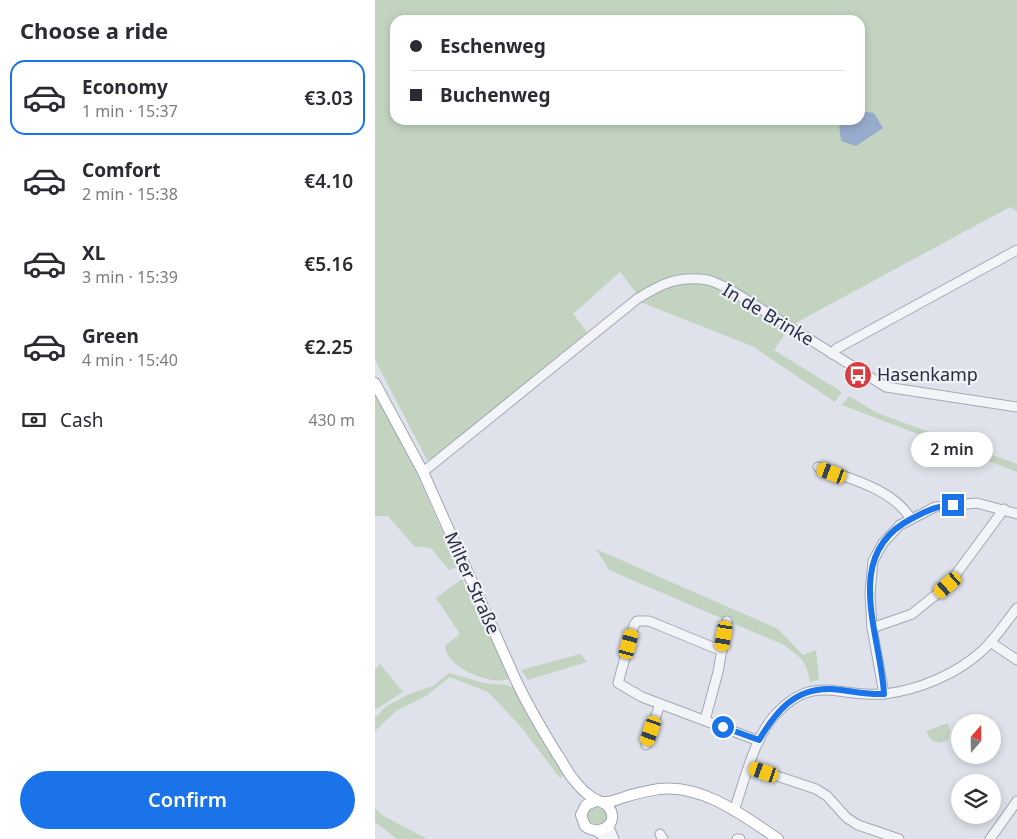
<!DOCTYPE html>
<html lang="en">
<head>
<meta charset="utf-8">
<style>
	body { margin:0; font-family:"Noto Sans",sans-serif; background:#f7f7f7; color:#2b2b33; height:100vh; display:flex; flex-direction:column; font-size:19px; white-space:nowrap }
	* { box-sizing:border-box; margin:0 }
	p { font-size:16px; color:#7c7c81 }
	.icon { flex:none; width:28px; height:28px; fill:none; stroke:currentColor; stroke-width:2; stroke-linecap:round; stroke-linejoin:round }
	.map { position:relative; flex:1; overflow:hidden }
	.details { display:flex; flex-direction:column; background:#fff; width:375px }
	.details>* { flex:none }
	.top-card { position:absolute; left:15px; top:15px; width:475px; height:110px; border-radius:15px; box-shadow:0 2px 8px #0003; display:grid; align-content:center; height:110px; padding:0 20px; background:#fff }
	.needle { width:32px; rotate:20deg }
	.buttons { position:absolute; left:576px; top:714px; display:grid; gap:10px }
	.buttons a { display:grid; place-items:center; width:50px; height:50px; border-radius:50%; background:#fff; box-shadow:0 2px 8px #0003; font-size:25px }
	.end { position:absolute; width:22px; height:22px; margin:-11px; border:6px solid #1a73e8; background:#fff; box-shadow:0 0 0 2px #fff }
	.from { border-radius:50% }
	.bubble { position:absolute; height:35px; border-radius:18px; background:#fff; box-shadow:0 2px 8px #0003; font-size:16px; font-weight:600; line-height:35px; text-align:center }
	.car { position:absolute; width:15px; height:30px; margin:-15px -8px; border-radius:6px; box-shadow:0 0 4px 1px #0007; background:linear-gradient(#f5c518 24%,#345 0 40%,#f5c518 0 76%,#345 0 86%,#f5c518 0) }
	.top-card b { display:flex; align-items:center; gap:18px; height:48px; font-size:19px }
	.top-card b+b { border-top:1px solid #e1e1e2 }
	.top-card i { width:12px; height:12px; background:#2b2b33 }
	ul { padding:0; list-style:none }
	li { display:flex; align-items:center; gap:15px; height:75px; margin:0 10px 8px; padding:0 10px; border:2px solid transparent; border-radius:15px }
	li div { flex:1 }
	li b { display:block; font-size:19px }
	li em { font-style:normal; font-weight:600 }
	li.current { border-color:#1a73e8 }
	li>.icon { width:45px; height:45px; stroke-width:1.5 }
	h2 { padding:0 20px; font-size:22px; line-height:60px }
	.pay { display:flex; align-items:center; gap:12px; height:55px; padding:0 20px; font-size:19px }
	.pay p { margin-inline-start:auto }
	.primary-button { display:flex; gap:10px; margin-top:auto; padding:10px 20px }
	.primary-button a { flex:1; height:58px; border-radius:30px; background:#1a73e8; color:#fff; font-size:20px; font-weight:600; line-height:58px; text-align:center }
	main { display:flex; flex:1; min-height:0 }
	.map>svg:first-child { display:block }
	.green { fill:#c2d4c0; fill-rule:evenodd }
	.water { fill:#98abcc }
	.lines { fill:none; stroke-linecap:round; stroke-linejoin:round }
	.minor-casing { stroke:#a4a8b4; stroke-width:11 }
	.major-casing { stroke:#9ea4b6; stroke-width:12 }
	.minor { stroke:#f2f4f8; stroke-width:9 }
	.major { stroke:#fff; stroke-width:10 }
	.route { stroke:#1a73e8; stroke-width:6 }
	.labels { text-anchor:middle; stroke-width:4.5; stroke-linejoin:round; paint-order:stroke }
	.street-label { font-size:18px; fill:#272d42; stroke:#eff1f7 }
	.poi-label { font-size:18px; fill:#272d42; stroke:#eff1f7; text-anchor:start }
</style>
</head>
<body>
<main>
<section class="details">
<h2>Choose a ride</h2>
<ul>
<li class="current"><svg class="icon" aria-label="car" viewBox="0 0 24 24"><path d="M5 17H2v-5l4-1 3-4h7l3 4 3 1v5h-3M9 17h6M6 11h13"/><circle cx="7" cy="17" r="2"/><circle cx="17" cy="17" r="2"/></svg><div><b>Economy</b><p>1 min · 15:37</p></div><em>€3.03</em></li>
<li><svg class="icon" aria-label="car" viewBox="0 0 24 24"><path d="M5 17H2v-5l4-1 3-4h7l3 4 3 1v5h-3M9 17h6M6 11h13"/><circle cx="7" cy="17" r="2"/><circle cx="17" cy="17" r="2"/></svg><div><b>Comfort</b><p>2 min · 15:38</p></div><em>€4.10</em></li>
<li><svg class="icon" aria-label="car" viewBox="0 0 24 24"><path d="M5 17H2v-5l4-1 3-4h7l3 4 3 1v5h-3M9 17h6M6 11h13"/><circle cx="7" cy="17" r="2"/><circle cx="17" cy="17" r="2"/></svg><div><b>XL</b><p>3 min · 15:39</p></div><em>€5.16</em></li>
<li><svg class="icon" aria-label="car" viewBox="0 0 24 24"><path d="M5 17H2v-5l4-1 3-4h7l3 4 3 1v5h-3M9 17h6M6 11h13"/><circle cx="7" cy="17" r="2"/><circle cx="17" cy="17" r="2"/></svg><div><b>Green</b><p>4 min · 15:40</p></div><em>€2.25</em></li>
</ul>
<div class="pay"><svg class="icon" aria-label="cash" viewBox="0 0 24 24"><path d="M3 7h18v10H3z"/><circle cx="12" cy="12" r="2"/></svg>Cash<p>430 m</p></div>
<div class="primary-button"><a>Confirm</a></div>
</section>
<div class="map">
<svg width="642" height="839" viewBox="0 0 642 839">
	<rect width="100%" height="100%" fill="#dfe2ea"/>
	<g class="green">
		<path d="M 0,0 L 642,0 L 642,211 L 635,207 L 415,326 L 399,350 L 467,392 L 460,402 L 377,346 L 265,302 L 263,295 L 245,272 L 198,314 L 213,333 L 60,458 L 52,460 L 0,360 ZM 20,20 L 485,20 L 485,111 L 499,113 L 466,141 L 464,126 L 470,120 L 20,120 Z"/>
		<path d="M 0,393 L 41,472 L 83,567 L 74,570 L 56,548 L 39,546 L 13,516 L 0,516 Z"/>
		<path d="M 474,396 L 502,413 L 642,464 L 642,472 L 467,405 Z"/>
		<path d="M 221,549 L 403,629 L 428,655 L 441,650 L 444,680 L 435,682 C 432,661 425,657 409,645 L 234,570 Z"/>
		<path d="M 87,579 L 134,676 L 133,679 C 116,686 70,667 70,646 L 85,634 L 61,598 Z"/>
		<path d="M 205,654 L 212,662 L 153,680 L 146,670 Z"/>
		<path d="M 5,664 L 28,692 L 0,710 L 0,670 Z"/>
		<path d="M 74,673 L 109,683 L 132,685 L 139,688 L 190,775 L 185,778 L 146,727 L 113,692 L 75,677 L 51,696 L 21,711 L 0,731 L 0,718 L 10,707 L 34,694 L 58,686 Z"/>
		<path d="M 573,723 L 575,732 L 573,740 L 564,743 L 556,740 L 551,731 Z"/>
		<circle cx="222" cy="816" r="10"/>
		<path d="M 0,808 L 7,815 L 52,839 L 22,839 L 0,822 Z"/>
	</g>
	<path class="water" d="M 485,111 L 499,113 L 508,128 L 481,146 L 466,141 L 464,126 L 470,120 L 485,120 Z"/>
	<g class="lines">
		<g class="minor-casing">
			<g id="minor">
				<path d="M 457,354 L 461,349 L 642,250"/>
				<path d="M 443,467 C 475,479 517,488 536,519"/>
				<path d="M 48,472 L 262,299 C 286,284 303,275 333,280 C 340,282 348,286 354,289 L 511,387 L 642,407"/>
				<path d="M 497,628 L 537,614 L 573,585 L 629,509"/>
				<path d="M 615,642 L 642,660"/>
				<path d="M 347,651 L 274,621 L 262,621 L 259,625 L 243,683 L 267,697 L 384,741"/>
				<path d="M 509,694 L 497,628 L 495,593 L 498,561 L 508,543 L 525,525 L 560,507 L 602,503 L 642,514"/>
				<path d="M 330,720 L 343,672 L 352,621"/>
				<path d="M 271,745 L 285,704"/>
				<path d="M 375,767 L 441,789 L 452,796 L 472,818 L 483,825 L 524,839"/>
				<path d="M 359,811 C 369,782 379,739 399,716 C 439,672 462,698 509,694 C 544,690 582,674 608,650 C 621,638 631,622 642,608"/>
				<path d="M 233,825 L 239,839"/>
				<path d="M 221,831 L 232,839"/>
				<path d="M 285,834 L 288,839"/>
				<path d="M 362,839 L 365,839"/>
				<path d="M 615,839 L 642,801"/>
			</g>
		</g>
		<g class="major-casing">
			<g id="major">
				<path d="M 0,383 L 48,472 L 138,674 C 150,701 166,728 182,754 C 188,762 192,772 199,780 C 203,785 209,792 215,796 C 222,802 232,801 236,811 C 242,827 222,836 210,826 L 206,815 L 211,805 L 221,801"/>
				<path d="M 228,802 C 237,803 242,799 250,797 C 261,793 273,791 284,789 C 328,784 369,816 403,839"/>
			</g>
		</g>
		<use href="#minor" class="minor"/>
		<use href="#major" class="major"/>
	</g>
	<g class="lines">
		<path class="route" d="M 348,727 L 384,740 C 400,713 419,688 455,689 C 473,690 491,695 509,694 C 506,635 466,555 536,519 C 553,510 559,507 578,505"/>
	</g>
	<defs>
		<g id="bus-disc" transform="scale(1.4375)"><circle r="9.5" fill="#d73c40" stroke="#eff1f7"/><path d="M-5-6H5V4H4V6H2V4H-2V6H-4V4H-5ZM-3.5-4V0h7V-4ZM-3.5 1.2v1.5H-2V1.2ZM2 1.2v1.5H3.5V1.2Z" fill="#fff"/></g>
	</defs>
	<g fill-rule="evenodd">
		<use href="#bus-disc" x="483" y="375"/>
	</g>
	<g class="labels">
		<g class="street-label">
			<text transform="translate(393 315) rotate(31)" y="6">In de Brinke</text>
			<text transform="translate(97 583) rotate(66)" y="6">Milter Straße</text>
		</g>
		<g class="poi-label">
			<text x="502" y="381">Hasenkamp</text>
		</g>
	</g>
</svg>
<div class="buttons">
<a><svg class="needle" viewBox="-14 -14 28 28"><path d="M0-13l5 13h-10z" fill="#e53935"/><path d="M0 13l5-13h-10z" fill="#7c7c81"/></svg></a>
<a><svg class="icon" aria-label="layers" viewBox="0 0 24 24"><path d="M12 4l9 5-9 5-9-5zM3 14l9 5 9-5"/></svg></a>
</div>
<i class="end from" style="left:348px;top:727px"></i>
<i class="end" style="left:578px;top:505px"></i>
<div class="bubble" style="left:536px;top:432px;width:82px">2 min</div>
<i class="car" style="left:457px;top:473px;rotate:291deg"></i>
<i class="car" style="left:573px;top:585px;rotate:229deg"></i>
<i class="car" style="left:349px;top:636px;rotate:190deg"></i>
<i class="car" style="left:254px;top:644px;rotate:15deg"></i>
<i class="car" style="left:276px;top:731px;rotate:199deg"></i>
<i class="car" style="left:389px;top:772px;rotate:289deg"></i>
<div class="top-card">
<b><i class="from"></i>Eschenweg</b>
<b><i></i>Buchenweg</b>
</div>
</div>
</main>
</body>
</html>
